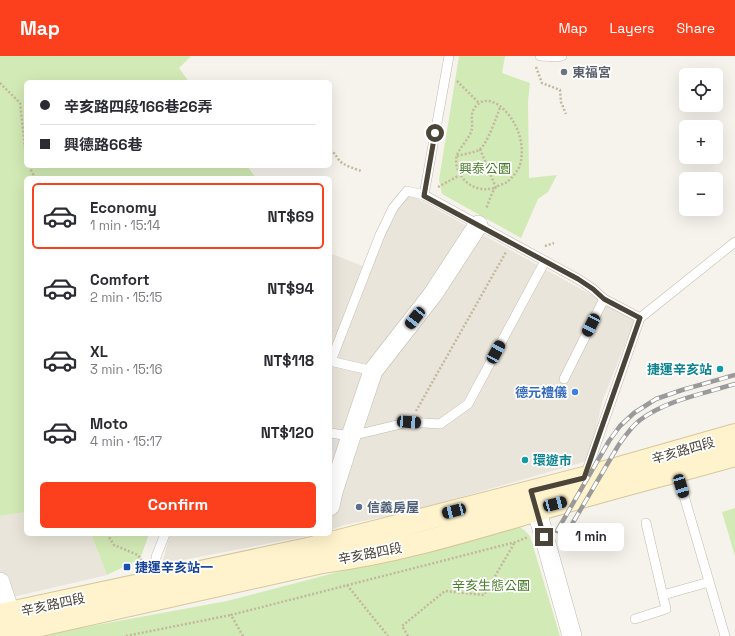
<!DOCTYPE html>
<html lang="en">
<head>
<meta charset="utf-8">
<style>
	body { margin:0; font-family:"Space Grotesk","Noto Sans TC",sans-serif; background:#f2f2f3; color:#2b2b33; height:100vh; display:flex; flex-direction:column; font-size:15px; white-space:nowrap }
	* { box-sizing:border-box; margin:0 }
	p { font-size:13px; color:#7c7c81 }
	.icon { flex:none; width:22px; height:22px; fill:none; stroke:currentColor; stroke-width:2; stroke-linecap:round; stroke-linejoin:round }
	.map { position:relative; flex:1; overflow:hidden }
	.panel { position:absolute; left:24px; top:120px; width:308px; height:360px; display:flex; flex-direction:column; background:#fff; border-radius:6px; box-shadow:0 4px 16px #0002 }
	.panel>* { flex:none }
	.hud { position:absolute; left:24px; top:24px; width:308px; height:88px; border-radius:6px; box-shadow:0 4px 16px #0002; display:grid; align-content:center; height:88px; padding:0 16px; background:#fff }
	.controls { position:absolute; left:679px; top:12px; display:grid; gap:8px }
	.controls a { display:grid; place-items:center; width:44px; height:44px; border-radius:6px; background:#fff; box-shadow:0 4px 16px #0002; font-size:20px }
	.end { position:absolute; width:18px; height:18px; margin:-9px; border:5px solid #4b4439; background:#fff; box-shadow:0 0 0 2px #fff }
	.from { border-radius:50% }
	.bubble { position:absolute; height:28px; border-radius:6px; background:#fff; box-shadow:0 4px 16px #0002; font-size:13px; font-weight:600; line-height:28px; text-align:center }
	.car { position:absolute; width:12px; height:24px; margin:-12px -6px; border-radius:5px; box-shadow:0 0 3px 1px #0007; background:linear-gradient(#222 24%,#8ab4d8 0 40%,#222 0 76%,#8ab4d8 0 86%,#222 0) }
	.hud b { display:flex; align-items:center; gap:14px; height:38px; font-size:15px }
	.hud b+b { border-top:1px solid #e1e1e2 }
	.hud i { width:10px; height:10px; background:#2b2b33 }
	ul { padding:7px 0 0; list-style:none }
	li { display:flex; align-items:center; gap:12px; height:66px; margin:0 8px 6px; padding:0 8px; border:2px solid transparent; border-radius:6px }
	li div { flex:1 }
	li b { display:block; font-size:15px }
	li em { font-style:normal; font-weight:600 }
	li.selected { border-color:#fc3f1d }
	li>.icon { width:36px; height:36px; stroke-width:1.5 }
	.cta { display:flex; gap:8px; margin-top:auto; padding:8px 16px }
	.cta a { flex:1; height:46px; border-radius:6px; background:#fc3f1d; color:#fff; font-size:16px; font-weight:600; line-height:46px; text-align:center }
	header { display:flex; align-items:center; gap:24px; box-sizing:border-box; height:56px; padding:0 20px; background:#fc3f1d; color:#fff }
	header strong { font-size:19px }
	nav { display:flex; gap:22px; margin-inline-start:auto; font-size:14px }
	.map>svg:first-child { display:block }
	.residential { fill:#eae5da }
	.green { fill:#d2eab5 }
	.parking { fill:#e5e3e0 }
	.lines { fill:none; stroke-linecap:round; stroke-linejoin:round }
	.lane-casing { stroke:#c2bbae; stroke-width:10 }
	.street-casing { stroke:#c2bbae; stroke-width:20 }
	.secondary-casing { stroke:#d6c79b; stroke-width:24 }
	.path { stroke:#c4b79f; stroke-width:2.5; stroke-dasharray:2 2; stroke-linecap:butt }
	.lane { stroke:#fff; stroke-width:9 }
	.street { stroke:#fff; stroke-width:19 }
	.secondary { stroke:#fff3cd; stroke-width:22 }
	.rail-casing { stroke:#9a9a9a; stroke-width:4.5 }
	.rail { stroke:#fff; stroke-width:3; stroke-dasharray:9; stroke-linecap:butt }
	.route { stroke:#4b4439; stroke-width:5 }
	.worship-dot { fill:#6b7280; stroke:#fff; stroke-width:1.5 }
	.culture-dot { fill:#0f9aa8; stroke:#fff; stroke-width:1.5 }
	.shop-dot { fill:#3f7fe0; stroke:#fff; stroke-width:1.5 }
	.service-dot { fill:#5c6f8a; stroke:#fff; stroke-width:1.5 }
	.transit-dot { fill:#1a4fb4; stroke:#fff; stroke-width:1.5 }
	.labels { text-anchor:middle; stroke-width:3.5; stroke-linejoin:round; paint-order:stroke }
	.worship-label { font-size:13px; font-weight:bold; fill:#5b616d; stroke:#fff; text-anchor:start }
	.park-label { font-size:13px; fill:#4a7f2a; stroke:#fff }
	.culture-label { font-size:13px; font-weight:bold; fill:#0d838f; stroke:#fff; text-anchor:end }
	.shop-label { font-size:13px; font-weight:bold; fill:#366cbe; stroke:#fff; text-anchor:end }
	.street-label { font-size:13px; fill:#4b4439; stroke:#fff }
	.service-label { font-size:13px; font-weight:bold; fill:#4e5e75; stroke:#fff; text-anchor:start }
	.transit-label { font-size:13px; font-weight:bold; fill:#164399; stroke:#fff; text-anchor:start }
</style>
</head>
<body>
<header>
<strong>Map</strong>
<nav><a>Map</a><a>Layers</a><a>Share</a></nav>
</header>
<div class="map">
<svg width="735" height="580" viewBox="0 0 735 580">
	<rect width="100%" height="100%" fill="#f6f3ec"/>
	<g class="residential">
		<path d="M 402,134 L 635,263 L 602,346 L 595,379 L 587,405 L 416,454 L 344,469 L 330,474 L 330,197 L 370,213 Z"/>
		<path d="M 26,456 L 26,478 L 91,478 L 107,519 L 0,544 L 0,460 Z"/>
		<path d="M 170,478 L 318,478 L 162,508 Z"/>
	</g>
	<g class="green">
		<path d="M 0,0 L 191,0 L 179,12 L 189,26 L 26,26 L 26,110 L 247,110 L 256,122 L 26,122 L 26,456 L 0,460 Z"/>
		<path d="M 459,0 L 505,0 L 502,17 L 530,27 L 528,45 L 529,122 L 557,119 L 548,136 L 538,143 L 521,182 L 442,138 L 439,124 Z"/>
		<path d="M 735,452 L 735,500 L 722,456 Z"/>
		<path d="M 517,469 L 524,474 L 530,480 L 560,580 L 37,580 L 227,545 Z"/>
		<path d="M 91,478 L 149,478 L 140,503 L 107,519 Z"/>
	</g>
	<path class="parking" d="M 330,378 L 332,379 L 335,383 L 337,398 L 336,402 L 330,406 Z"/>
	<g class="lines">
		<g class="lane-casing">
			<g id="lane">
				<path d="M 449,0 L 424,139 L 578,223 L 593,233 L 604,243 L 640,262"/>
				<path d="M 540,0 L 558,1 L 562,0"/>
				<path d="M 640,262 L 735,186"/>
				<path d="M 330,305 L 373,315"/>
				<path d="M 331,305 L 380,179 L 393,152 L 407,135 L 424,139"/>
				<path d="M 564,323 L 604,243"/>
				<path d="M 330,377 L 351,380 L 409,366 L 440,368 L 468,348 L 545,205"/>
				<path d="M 677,416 L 725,580"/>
				<path d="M 585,420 L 640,262"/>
				<path d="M 155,526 L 156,501 L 165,478"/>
				<path d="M 663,539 L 709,526"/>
				<path d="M 635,563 L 666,553 L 646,467"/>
			</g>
		</g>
		<g class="street-casing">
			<g id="street">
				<path d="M 533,441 L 572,580"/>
				<path d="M 330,450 L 333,436 L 351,380 L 373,315 L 433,238 L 478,169"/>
				<path d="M 0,526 L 10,557"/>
			</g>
		</g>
		<g class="secondary-casing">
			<g id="secondary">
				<path d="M 0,559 L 308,493 L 584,422 L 735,379"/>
				<path d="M 0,578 L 322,506 C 401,496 478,471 554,449 C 614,431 675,416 735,399"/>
			</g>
		</g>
		<g class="path">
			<path d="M 536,11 L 542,27 L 560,34 L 561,46 L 566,58"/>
			<path d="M 457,25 L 479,47"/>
			<path d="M 0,27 L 20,47 L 26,101"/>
			<path d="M 480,93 L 496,132 C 489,133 484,134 477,132 C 464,128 453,113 457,99 C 460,91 468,84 471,76 C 474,69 470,61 473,55 C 474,51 478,48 481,46 C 494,41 507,55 513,65 C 521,78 524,94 520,109 C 518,115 512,122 507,126 C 504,128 499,129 496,131 C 492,135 488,148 486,153"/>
			<path d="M 330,94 C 335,97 336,100 339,104 C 342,109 356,113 361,115"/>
			<path d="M 457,100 C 464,98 473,97 479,94 C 487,89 497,60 500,51"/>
			<path d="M 29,110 L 35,122"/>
			<path d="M 438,131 L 460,119"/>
			<path d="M 545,190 L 554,187"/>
			<path d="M 416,355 L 506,196"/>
			<path d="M 107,478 L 114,489 L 138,499 L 143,506"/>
			<path d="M 347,529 L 388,580"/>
			<path d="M 126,580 L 231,559"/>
			<path d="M 243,580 L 231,559 L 516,486 L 528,481"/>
			<path d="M 408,580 L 402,570 L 445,535 L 484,539 L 515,486"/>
		</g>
		<use href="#lane" class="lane"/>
		<use href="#street" class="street"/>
		<use href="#secondary" class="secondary"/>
		<g class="rail-casing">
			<g id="rail">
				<path d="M 557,475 L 609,385 L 620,370 L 634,357 L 656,343 L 682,334 L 735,319"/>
				<path d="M 565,480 L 618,390 C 625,380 631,371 640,364 C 667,344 703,338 735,328"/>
			</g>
		</g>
		<use href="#rail" class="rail"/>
	</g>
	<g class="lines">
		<path class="route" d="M 435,77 L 424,140 L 578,223 L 593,233 L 604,243 L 640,262 L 584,422 L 531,435 L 544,481"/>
	</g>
	<circle class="worship-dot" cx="564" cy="16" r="4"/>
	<g class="culture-dot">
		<circle cx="720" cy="313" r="4"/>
		<circle cx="525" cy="404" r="4"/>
	</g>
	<circle class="shop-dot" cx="575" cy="336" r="4"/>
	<circle class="service-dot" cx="359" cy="451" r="4"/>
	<rect class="transit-dot" x="123" y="507" width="8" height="8" rx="2"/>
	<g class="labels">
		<g class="worship-label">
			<text x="572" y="21">東福宮</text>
		</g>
		<g class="park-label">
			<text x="485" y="117">興泰公園</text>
			<text x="491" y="534">辛亥生態公園</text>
		</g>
		<g class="culture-label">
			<text x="712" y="318">捷運辛亥站</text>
			<text x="533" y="409" text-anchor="start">環遊市</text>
		</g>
		<g class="shop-label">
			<text x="567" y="341">德元禮儀</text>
		</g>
		<g class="street-label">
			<text transform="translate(683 394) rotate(-16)" y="5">辛亥路四段</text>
			<text transform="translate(370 497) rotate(-11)" y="5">辛亥路四段</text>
			<text transform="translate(53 548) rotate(-12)" y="5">辛亥路四段</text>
		</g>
		<g class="service-label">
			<text x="367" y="456">信義房屋</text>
		</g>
		<g class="transit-label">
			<text x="135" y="516">捷運辛亥站一</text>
		</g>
	</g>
</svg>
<div class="controls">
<a><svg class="icon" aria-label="locate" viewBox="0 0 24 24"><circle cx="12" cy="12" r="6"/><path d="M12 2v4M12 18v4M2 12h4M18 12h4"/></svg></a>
<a>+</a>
<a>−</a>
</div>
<i class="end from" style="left:435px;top:77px"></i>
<i class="end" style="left:544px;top:481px"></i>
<div class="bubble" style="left:558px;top:467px;width:66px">1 min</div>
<i class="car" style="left:415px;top:262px;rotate:218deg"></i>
<i class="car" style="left:591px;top:269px;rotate:207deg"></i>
<i class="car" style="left:496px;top:296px;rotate:28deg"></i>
<i class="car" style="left:409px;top:366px;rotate:94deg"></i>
<i class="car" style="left:681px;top:430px;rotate:163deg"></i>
<i class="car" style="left:555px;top:448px;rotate:75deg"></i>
<i class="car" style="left:454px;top:455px;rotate:255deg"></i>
<div class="hud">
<b><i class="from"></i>辛亥路四段166巷26弄</b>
<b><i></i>興德路66巷</b>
</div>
<section class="panel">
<ul>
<li class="selected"><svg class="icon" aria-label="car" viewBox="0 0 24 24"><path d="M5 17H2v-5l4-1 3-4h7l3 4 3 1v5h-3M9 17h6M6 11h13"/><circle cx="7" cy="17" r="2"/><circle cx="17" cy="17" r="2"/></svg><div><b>Economy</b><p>1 min · 15:14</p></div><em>NT$69</em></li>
<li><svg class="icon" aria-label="car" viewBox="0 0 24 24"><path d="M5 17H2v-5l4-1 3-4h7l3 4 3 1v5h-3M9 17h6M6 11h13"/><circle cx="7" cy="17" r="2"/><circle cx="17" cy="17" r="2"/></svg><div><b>Comfort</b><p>2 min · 15:15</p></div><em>NT$94</em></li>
<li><svg class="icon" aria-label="car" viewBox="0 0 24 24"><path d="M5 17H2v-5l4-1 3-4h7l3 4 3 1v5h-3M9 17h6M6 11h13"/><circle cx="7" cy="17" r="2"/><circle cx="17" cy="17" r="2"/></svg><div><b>XL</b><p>3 min · 15:16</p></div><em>NT$118</em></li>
<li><svg class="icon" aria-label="car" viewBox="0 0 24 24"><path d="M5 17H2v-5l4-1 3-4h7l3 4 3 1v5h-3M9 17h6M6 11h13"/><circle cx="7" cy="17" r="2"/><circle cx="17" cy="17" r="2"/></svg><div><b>Moto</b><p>4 min · 15:17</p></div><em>NT$120</em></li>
</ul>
<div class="cta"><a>Confirm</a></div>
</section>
</div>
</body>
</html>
